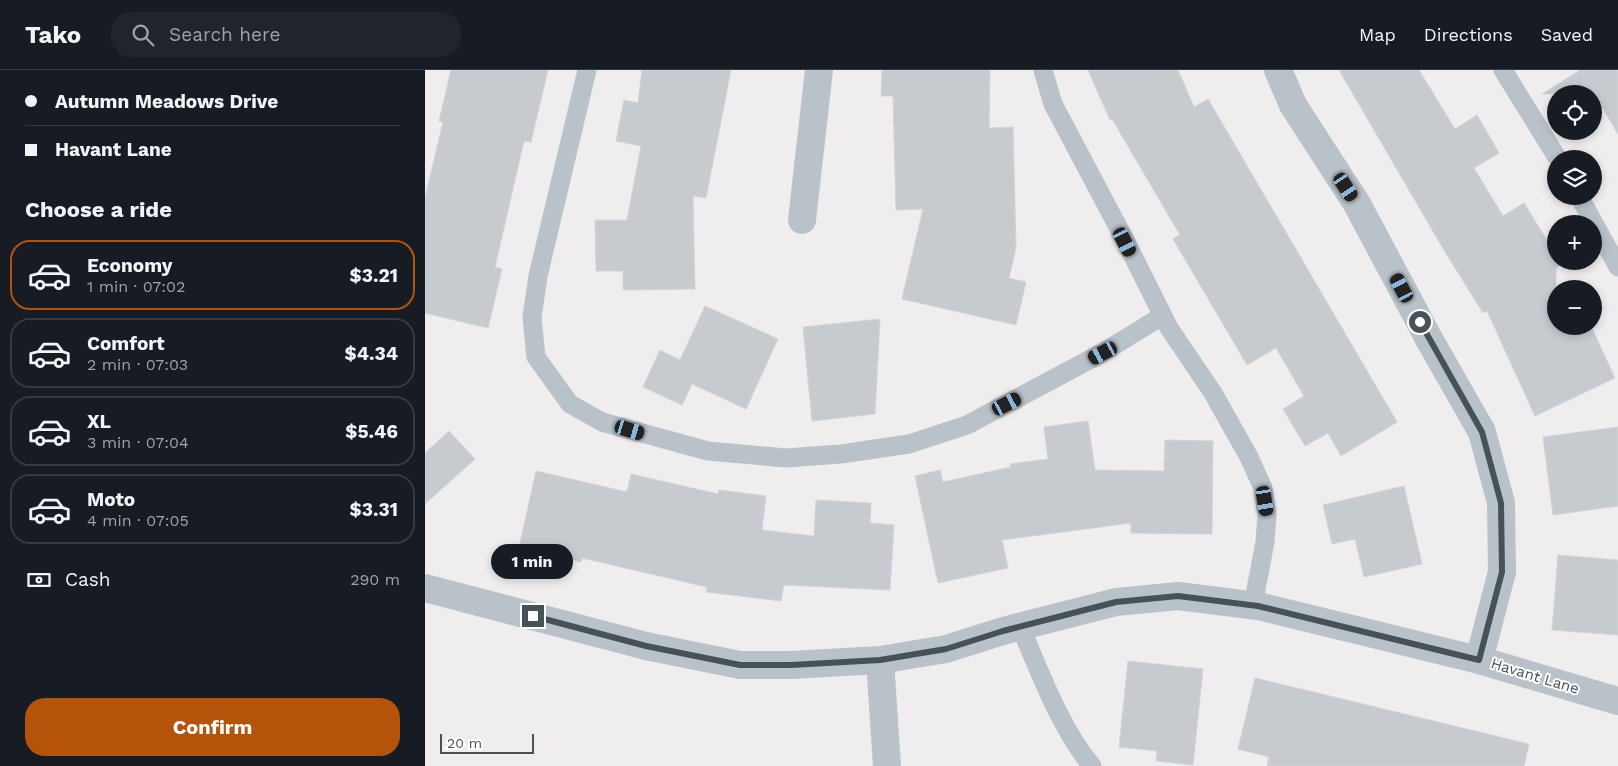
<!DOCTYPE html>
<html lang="en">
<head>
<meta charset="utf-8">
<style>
	body { margin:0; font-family:"Work Sans",sans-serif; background:#20242c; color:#f1f3f6; height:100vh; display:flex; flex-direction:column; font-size:19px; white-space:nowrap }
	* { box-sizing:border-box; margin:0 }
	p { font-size:16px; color:#9ea1a6 }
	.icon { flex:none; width:28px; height:28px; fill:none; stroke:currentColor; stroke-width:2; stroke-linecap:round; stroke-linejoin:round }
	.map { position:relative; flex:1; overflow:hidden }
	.side { display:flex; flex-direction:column; background:#171b24; width:425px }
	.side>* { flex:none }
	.guide { display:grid; align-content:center; height:110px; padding:0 25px; background:#171b24 }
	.fabs { position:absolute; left:1122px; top:15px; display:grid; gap:10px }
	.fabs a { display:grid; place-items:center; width:55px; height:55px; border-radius:50%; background:#171b24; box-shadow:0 2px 8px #0003; font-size:25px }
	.scale { position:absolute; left:15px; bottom:12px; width:94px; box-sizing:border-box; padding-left:5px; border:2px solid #475158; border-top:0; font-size:14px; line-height:18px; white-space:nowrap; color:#475158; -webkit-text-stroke:4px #fff; paint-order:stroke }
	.end { position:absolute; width:22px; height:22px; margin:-11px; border:6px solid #475158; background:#fff; box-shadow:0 0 0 2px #fff }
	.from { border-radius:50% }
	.bubble { position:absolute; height:35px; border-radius:18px; background:#171b24; box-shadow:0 2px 8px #0003; font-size:16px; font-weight:700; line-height:35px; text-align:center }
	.car { position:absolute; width:15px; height:30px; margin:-15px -8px; border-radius:6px; box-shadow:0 0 4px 1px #0007; background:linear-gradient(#222 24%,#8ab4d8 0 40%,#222 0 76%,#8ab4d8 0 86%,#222 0) }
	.guide b { display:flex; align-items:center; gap:18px; height:48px; font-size:19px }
	.guide b+b { border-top:1px solid #363941 }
	.guide i { width:12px; height:12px; background:#f1f3f6 }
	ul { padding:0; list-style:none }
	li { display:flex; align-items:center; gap:15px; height:70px; margin:0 10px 8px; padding:0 15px; border:2px solid #363941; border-radius:20px }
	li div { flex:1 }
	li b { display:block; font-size:19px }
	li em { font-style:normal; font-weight:700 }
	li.current { border-color:#b45309 }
	li>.icon { width:45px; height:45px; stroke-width:1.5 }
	h2 { padding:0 25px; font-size:22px; line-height:60px }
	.pay { display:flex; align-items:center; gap:12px; height:55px; padding:0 25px; font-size:19px }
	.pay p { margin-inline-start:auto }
	.primary-button { display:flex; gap:10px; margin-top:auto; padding:10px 25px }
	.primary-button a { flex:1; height:58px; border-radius:20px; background:#b45309; color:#fff; font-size:20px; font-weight:700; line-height:58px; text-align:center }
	header { display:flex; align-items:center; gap:30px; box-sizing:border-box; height:70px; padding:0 25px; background:#171b24; border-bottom:1px solid #363941 }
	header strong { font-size:24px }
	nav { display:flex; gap:28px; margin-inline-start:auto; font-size:18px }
	.search { width:350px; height:45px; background:#20242c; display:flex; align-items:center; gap:12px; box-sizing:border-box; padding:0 18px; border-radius:20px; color:#9ea1a6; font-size:19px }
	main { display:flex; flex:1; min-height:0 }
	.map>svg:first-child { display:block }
	.building { fill:#c7cacf; stroke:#d1d4d8 }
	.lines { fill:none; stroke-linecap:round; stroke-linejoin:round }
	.service { stroke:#b9c2c8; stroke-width:19 }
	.minor { stroke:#b9c2c8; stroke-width:28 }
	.route { stroke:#475158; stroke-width:6 }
	.labels { text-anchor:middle; stroke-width:4; stroke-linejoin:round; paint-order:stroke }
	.street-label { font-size:15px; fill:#475158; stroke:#fff }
</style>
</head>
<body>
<header>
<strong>Tako</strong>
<div class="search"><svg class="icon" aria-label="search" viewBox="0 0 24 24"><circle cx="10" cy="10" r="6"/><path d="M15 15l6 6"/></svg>Search here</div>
<nav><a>Map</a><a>Directions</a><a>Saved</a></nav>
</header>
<main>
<section class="side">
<div class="guide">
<b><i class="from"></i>Autumn Meadows Drive</b>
<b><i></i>Havant Lane</b>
</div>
<h2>Choose a ride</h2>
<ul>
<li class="current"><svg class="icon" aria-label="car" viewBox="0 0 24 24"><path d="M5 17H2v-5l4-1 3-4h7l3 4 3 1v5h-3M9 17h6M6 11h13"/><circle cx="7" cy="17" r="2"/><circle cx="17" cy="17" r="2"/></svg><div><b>Economy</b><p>1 min · 07:02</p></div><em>$3.21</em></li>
<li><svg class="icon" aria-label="car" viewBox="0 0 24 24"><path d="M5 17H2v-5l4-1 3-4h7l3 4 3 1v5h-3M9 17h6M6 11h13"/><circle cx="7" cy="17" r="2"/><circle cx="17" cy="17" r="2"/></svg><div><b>Comfort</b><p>2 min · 07:03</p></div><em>$4.34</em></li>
<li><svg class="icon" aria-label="car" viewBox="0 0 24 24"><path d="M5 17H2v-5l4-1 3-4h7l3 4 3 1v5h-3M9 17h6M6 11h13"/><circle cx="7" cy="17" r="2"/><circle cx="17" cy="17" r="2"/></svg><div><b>XL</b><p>3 min · 07:04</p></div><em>$5.46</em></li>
<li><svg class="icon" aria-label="car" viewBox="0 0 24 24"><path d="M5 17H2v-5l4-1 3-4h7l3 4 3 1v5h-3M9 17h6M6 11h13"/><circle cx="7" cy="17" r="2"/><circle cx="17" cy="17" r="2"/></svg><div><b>Moto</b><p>4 min · 07:05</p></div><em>$3.31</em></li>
</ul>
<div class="pay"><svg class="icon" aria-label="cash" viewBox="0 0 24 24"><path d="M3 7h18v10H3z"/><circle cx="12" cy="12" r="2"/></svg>Cash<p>290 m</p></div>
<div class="primary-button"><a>Confirm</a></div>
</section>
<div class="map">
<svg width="1193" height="696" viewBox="0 0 1193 696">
	<rect width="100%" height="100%" fill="#efeded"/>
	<g class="building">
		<path d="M 26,0 L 123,0 L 106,72 L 99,71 L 70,197 L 77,199 L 63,258 L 0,243 L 0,128 L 18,52 L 14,51 Z"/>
		<path d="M 217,0 L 306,0 L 281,128 L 268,126 L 270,219 L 198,220 L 198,201 L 171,201 L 170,150 L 202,150 L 216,76 L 191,71 L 199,30 L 213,33 Z"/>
		<path d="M 457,0 L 565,0 L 564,58 L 588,57 L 591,178 L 584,208 L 601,212 L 591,255 L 477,229 L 498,139 L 471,140 L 468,26 L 456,26 Z"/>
		<path d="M 663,0 L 753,0 L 769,37 L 783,29 L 972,352 L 916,386 L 903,363 L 880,376 L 858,339 L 879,326 L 851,278 L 822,295 L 748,169 L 755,165 L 687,49 L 685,50 Z"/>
		<path d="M 914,0 L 994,0 L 1030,59 L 1052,45 L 1074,83 L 1049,98 L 1078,146 L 1099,133 L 1131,185 L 1131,191 L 1135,191 L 1137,194 L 1131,198 L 1131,256 L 1166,256 L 1190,308 L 1110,346 L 1062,241 L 1058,243 L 1020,182 Z"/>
		<path d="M 1155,0 L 1193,0 L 1193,64 L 1169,24 L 1117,24 Z"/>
		<path d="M 280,236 L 353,269 L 321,339 L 267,314 L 257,335 L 218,317 L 235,280 L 255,290 Z"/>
		<path d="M 455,249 L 450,344 L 387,351 L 378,257 Z"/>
		<path d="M 663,351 L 670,400 L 739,401 L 740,370 L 788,371 L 787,464 L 706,463 L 706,453 L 577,470 L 583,498 L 513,513 L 490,406 L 515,400 L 518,412 L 586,397 L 585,394 L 623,389 L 619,357 Z"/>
		<path d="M 1193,357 L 1193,436 L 1128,445 L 1118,367 Z"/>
		<path d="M 24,361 L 50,389 L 0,434 L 0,383 Z"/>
		<path d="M 111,401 L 202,422 L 206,404 L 293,424 L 294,420 L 341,426 L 337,460 L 389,466 L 391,430 L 446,433 L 445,453 L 469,455 L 465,520 L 359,515 L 356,531 L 281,522 L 282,517 L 157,488 L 156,492 L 94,478 Z"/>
		<path d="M 979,416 L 997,494 L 939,507 L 930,469 L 907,474 L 898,435 Z"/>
		<path d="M 1133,485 L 1193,490 L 1193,565 L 1127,560 Z"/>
		<path d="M 703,591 L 778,599 L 768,695 L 731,691 L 732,681 L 694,677 Z"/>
		<path d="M 830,608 L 1104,674 L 1099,696 L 842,696 L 844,687 L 813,679 Z"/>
	</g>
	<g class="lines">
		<g class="service">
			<path d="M 162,0 L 113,206 L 107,247 L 111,287 L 145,334 L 177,352 L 283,381 L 361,388 L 416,384 L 484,374 L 542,355 L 677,283 L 737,246"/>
			<path d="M 618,0 L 628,34 L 701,172 L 744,258 L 788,323 L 824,387 L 838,418 L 842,445 L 840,472 L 828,535"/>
			<path d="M 1078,0 L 1133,89"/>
			<path d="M 1154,126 L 1193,197"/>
			<path d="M 595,556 C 614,600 636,660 667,696"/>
		</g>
		<g class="minor">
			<path d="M 853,0 L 868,35 L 932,134 L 1004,269 L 1057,362 L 1076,433 L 1077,502 L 1054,590"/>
			<path d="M 377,150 L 394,0"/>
			<path d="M 0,518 L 221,576 L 315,595 L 366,595 L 455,590 L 521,579 L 578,561 L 691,532 L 753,526 L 833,536 L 1054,590 L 1193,631"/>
			<path d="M 455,590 L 462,696"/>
		</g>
	</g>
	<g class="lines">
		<path class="route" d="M 108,546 L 221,576 L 315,595 L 366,595 L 455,590 L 521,579 L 578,561 L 691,532 L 753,526 L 833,536 L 1054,590 L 1077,502 L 1076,433 L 1057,362 L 995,252"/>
	</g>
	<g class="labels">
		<g class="street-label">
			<text transform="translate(1110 606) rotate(17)" y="5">Havant Lane</text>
		</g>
	</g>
</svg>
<div class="fabs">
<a><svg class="icon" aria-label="locate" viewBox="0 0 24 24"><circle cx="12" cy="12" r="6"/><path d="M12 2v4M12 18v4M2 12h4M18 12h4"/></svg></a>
<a><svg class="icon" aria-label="layers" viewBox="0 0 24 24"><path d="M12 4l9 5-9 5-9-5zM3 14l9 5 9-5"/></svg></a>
<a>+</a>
<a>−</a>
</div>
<div class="scale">20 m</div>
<i class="end from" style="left:995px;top:252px"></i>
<i class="end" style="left:108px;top:546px"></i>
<div class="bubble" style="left:66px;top:474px;width:82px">1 min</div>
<i class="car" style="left:921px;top:117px;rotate:147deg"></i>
<i class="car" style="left:700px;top:172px;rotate:153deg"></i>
<i class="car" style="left:977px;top:218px;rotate:332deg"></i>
<i class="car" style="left:678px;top:283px;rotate:242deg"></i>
<i class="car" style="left:582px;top:334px;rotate:63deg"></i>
<i class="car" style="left:205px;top:360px;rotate:107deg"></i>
<i class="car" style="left:840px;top:431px;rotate:171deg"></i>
</div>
</main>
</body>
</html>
